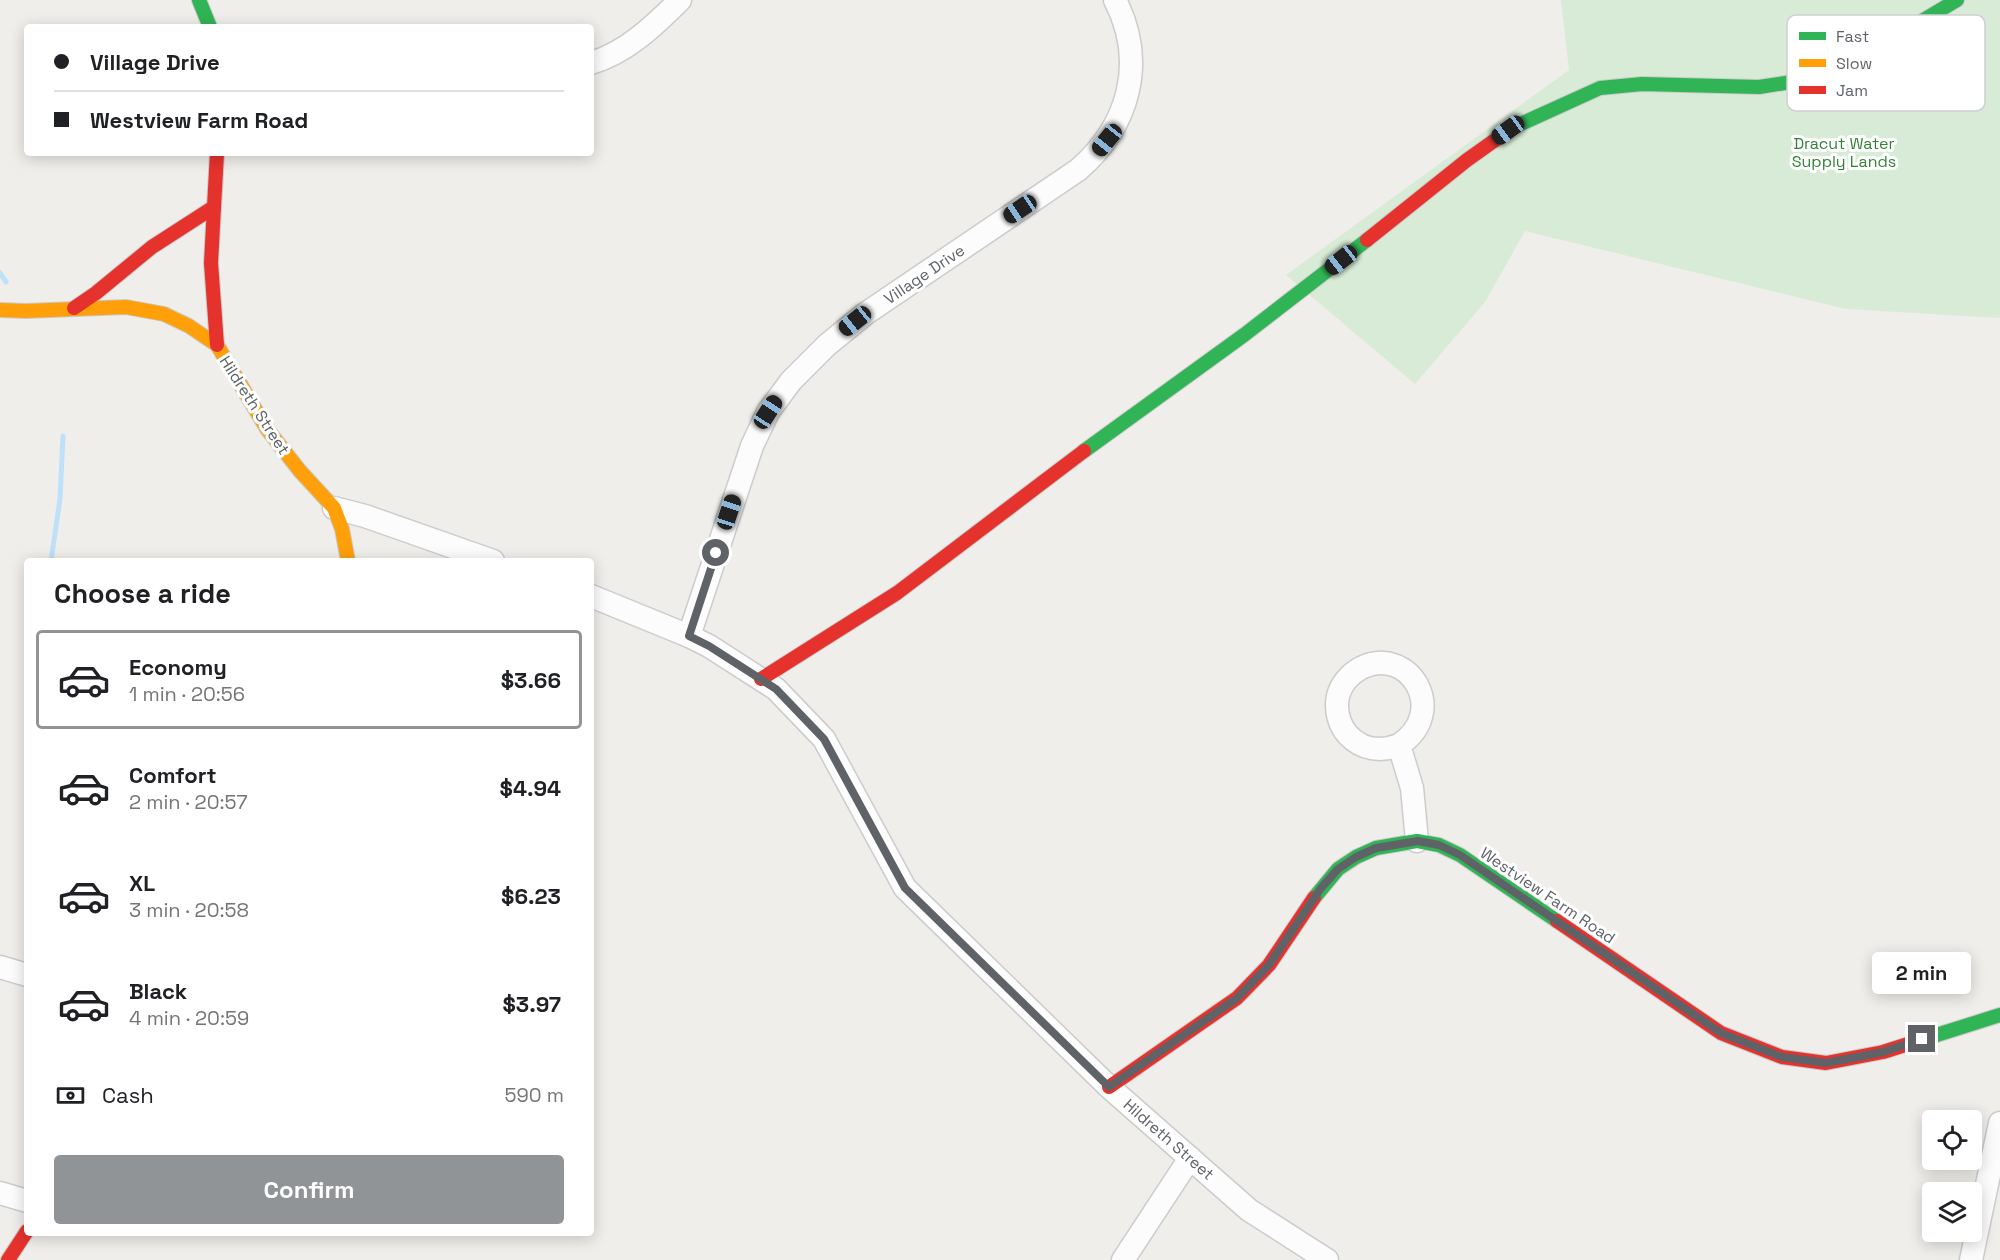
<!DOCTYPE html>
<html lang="en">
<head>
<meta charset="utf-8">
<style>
	body { margin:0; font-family:"Space Grotesk",sans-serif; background:#f6f6f6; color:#202124; height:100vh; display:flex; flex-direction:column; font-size:22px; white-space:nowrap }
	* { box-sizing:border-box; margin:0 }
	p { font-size:20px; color:#757577 }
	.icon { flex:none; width:33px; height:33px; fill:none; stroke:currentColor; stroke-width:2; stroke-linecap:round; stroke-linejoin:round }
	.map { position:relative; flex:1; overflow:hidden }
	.side { position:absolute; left:24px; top:558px; width:570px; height:678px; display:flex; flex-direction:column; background:#fff; border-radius:6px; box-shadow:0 3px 15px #0003 }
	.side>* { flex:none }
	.banner { position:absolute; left:24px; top:24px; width:570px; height:132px; border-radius:6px; box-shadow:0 3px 15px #0003; display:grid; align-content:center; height:132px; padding:0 30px; background:#fff }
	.fabs { position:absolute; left:1922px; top:1110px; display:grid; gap:12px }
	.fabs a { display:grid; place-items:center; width:60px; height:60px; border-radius:6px; background:#fff; box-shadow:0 3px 15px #0003; font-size:30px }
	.end { position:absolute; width:27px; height:27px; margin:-14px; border:8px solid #5f6368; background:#fff; box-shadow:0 0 0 3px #fff }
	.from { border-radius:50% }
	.bubble { position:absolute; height:42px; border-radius:6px; background:#fff; box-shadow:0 3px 15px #0003; font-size:20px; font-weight:800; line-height:42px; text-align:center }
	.car { position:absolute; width:18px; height:36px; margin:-18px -9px; border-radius:8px; box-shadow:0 0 4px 2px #0007; background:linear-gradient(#222 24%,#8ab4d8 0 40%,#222 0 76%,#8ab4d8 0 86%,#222 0) }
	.banner b { display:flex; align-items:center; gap:21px; height:57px; font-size:22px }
	.banner b+b { border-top:2px solid #e0e0e0 }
	.banner i { width:15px; height:15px; background:#202124 }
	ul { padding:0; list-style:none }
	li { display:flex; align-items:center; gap:18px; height:99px; margin:0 12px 9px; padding:0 18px; border:3px solid transparent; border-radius:6px }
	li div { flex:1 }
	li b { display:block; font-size:22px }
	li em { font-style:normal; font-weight:800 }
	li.active { border-color:#919496 }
	li>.icon { width:54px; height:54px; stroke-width:1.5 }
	h2 { padding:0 30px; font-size:27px; line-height:72px }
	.pay { display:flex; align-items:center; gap:15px; height:66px; padding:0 30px; font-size:22px }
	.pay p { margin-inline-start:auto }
	.action { display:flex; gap:12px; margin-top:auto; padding:12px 30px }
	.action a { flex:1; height:69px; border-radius:6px; background:#919496; color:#fff; font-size:24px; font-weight:800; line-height:69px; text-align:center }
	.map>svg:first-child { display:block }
	.green { fill:#d8ebd6 }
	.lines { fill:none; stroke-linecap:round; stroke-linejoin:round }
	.stream { stroke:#bfe0f9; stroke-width:5 }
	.street-casing { stroke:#cbcccc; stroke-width:25 }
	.fast-casing { stroke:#cacacb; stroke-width:16 }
	.slow-casing { stroke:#cacacb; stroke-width:16 }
	.jam-casing { stroke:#cacacb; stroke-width:16 }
	.street { stroke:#fdfcfc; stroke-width:22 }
	.fast { stroke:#30b455; stroke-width:14 }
	.slow { stroke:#ff9f0a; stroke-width:14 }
	.jam { stroke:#e5322d; stroke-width:14 }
	.route { stroke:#5f6368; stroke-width:8 }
	.labels { text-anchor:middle; stroke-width:6; stroke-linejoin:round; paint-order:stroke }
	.park-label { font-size:16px; fill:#348238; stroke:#fff }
	.street-label { font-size:16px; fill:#5f6368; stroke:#fff }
	.key { fill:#fff; stroke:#cfd0d2; stroke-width:1.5 }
	.key-label { font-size:16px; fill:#5f6368 }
</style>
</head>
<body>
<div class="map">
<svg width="2000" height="1260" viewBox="0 0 2000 1260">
	<rect width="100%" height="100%" fill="#efeeea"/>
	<path class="green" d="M 1561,0 L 2000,0 L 2000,318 L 1846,309 L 1525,231 L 1485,302 L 1415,384 L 1286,275 L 1569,70 Z"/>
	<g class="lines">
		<g class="stream">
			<path d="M 0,273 L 6,282"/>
			<path d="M 51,561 L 60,499 L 63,436"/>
		</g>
		<g class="street-casing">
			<g id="street">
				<path d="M 591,63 C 626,53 655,25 680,0"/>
				<path d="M 334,508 L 365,516 L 493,561"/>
				<path d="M 591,596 L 689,636 L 709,646 L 776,689 L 824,739 L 905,888 L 1109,1087 L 1249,1210 L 1327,1260"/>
				<path d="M 689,636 L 752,446 L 768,412 L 791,381 L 827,345 L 865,314 L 1078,170 C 1129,126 1147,62 1115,0"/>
				<path d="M 1399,745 C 1450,712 1409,644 1361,668 C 1350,674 1341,684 1338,696 C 1335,710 1339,725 1348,735 C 1362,750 1381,752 1399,745 L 1412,788 L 1417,841"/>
				<path d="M 0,967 L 27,975"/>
				<path d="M 0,1193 L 27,1201"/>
				<path d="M 1123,1260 L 1190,1158"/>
				<path d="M 1971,1260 L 2000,1123"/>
			</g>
		</g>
		<g class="fast-casing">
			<g id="fast">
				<path d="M 199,0 L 210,27"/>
				<path d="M 1512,128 L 1600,88 L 1642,84 L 1759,87 L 1798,81 L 1833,71 L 1870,52 L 1957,0"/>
				<path d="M 1084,451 L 1244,335 L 1367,240"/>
				<path d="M 1314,898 L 1338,869 L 1356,857 L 1376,848 L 1417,841 L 1439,845 L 1460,855 L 1557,921"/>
				<path d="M 1927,1038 L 2000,1015"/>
			</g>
		</g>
		<g class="slow-casing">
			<path id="slow" d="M 0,310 L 26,311 L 126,307 L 164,314 L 189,326 L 217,345 L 267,429 L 300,471 L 334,508 L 342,529 L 348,561"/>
		</g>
		<g class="jam-casing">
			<g id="jam">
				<path d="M 214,207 L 211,263 L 217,345"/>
				<path d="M 1367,240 L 1467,160 L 1512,128"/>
				<path d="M 74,308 L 96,293 L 152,247 L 214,207 L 217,153"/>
				<path d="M 761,679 L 897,593 L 1084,451"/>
				<path d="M 1557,921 L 1721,1033 L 1782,1057 L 1826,1063 L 1883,1052 L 1927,1038"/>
				<path d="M 1109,1087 L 1237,998 L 1269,965 L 1314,898"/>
				<path d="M 8,1260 L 27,1231"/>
			</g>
		</g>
		<use href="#street" class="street"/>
		<use href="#fast" class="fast"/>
		<use href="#slow" class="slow"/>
		<use href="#jam" class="jam"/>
	</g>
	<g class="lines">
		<path class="route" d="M 716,553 L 689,636 L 709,646 L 776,689 L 824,739 L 905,888 L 1109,1087 L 1237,998 L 1269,965 L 1321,888 L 1338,869 L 1356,857 L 1376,848 L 1418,841 L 1439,845 L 1460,855 L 1721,1033 L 1782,1057 L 1826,1063 L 1883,1052 L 1922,1039"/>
	</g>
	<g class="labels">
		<g class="park-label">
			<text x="1844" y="149">Dracut Water<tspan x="1844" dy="18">Supply Lands</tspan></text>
		</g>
		<g class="street-label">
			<text transform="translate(924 274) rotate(-34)" y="6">Village Drive</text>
			<text transform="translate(255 405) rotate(57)" y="6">Hildreth Street</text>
			<text transform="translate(1548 895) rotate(34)" y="6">Westview Farm Road</text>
			<text transform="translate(1169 1139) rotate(41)" y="6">Hildreth Street</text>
		</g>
	</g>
	<rect x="1787" y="15" width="198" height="96" rx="9" class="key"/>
	<rect x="1799" y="32" width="27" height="8" fill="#30b455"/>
	<rect x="1799" y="59" width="27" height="8" fill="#ff9f0a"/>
	<rect x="1799" y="86" width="27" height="8" fill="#e5322d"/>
	<g class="key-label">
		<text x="1836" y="42">Fast</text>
		<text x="1836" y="69">Slow</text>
		<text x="1836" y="96">Jam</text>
	</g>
</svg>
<div class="fabs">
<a><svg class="icon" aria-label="locate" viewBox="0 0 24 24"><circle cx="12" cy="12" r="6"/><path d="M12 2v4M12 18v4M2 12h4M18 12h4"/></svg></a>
<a><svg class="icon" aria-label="layers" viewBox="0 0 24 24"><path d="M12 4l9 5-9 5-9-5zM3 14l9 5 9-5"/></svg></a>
</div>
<i class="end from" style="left:716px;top:553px"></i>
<i class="end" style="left:1922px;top:1039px"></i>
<div class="bubble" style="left:1872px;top:952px;width:99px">2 min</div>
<i class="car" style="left:1508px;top:130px;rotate:234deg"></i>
<i class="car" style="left:1107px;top:140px;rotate:219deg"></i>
<i class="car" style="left:1020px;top:209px;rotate:236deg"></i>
<i class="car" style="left:1341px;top:260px;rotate:232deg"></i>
<i class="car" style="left:855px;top:321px;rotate:231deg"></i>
<i class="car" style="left:768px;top:412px;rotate:33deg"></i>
<i class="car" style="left:729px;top:512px;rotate:18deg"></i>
<div class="banner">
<b><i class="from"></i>Village Drive</b>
<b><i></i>Westview Farm Road</b>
</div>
<section class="side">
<h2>Choose a ride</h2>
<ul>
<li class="active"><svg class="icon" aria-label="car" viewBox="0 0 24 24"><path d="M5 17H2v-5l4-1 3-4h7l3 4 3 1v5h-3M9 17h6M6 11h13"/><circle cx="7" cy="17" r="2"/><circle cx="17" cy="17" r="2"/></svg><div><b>Economy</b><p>1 min · 20:56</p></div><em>$3.66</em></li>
<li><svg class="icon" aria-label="car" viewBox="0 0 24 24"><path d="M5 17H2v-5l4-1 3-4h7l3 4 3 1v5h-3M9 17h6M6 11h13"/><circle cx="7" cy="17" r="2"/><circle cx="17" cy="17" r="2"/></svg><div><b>Comfort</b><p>2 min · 20:57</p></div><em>$4.94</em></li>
<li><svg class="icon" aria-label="car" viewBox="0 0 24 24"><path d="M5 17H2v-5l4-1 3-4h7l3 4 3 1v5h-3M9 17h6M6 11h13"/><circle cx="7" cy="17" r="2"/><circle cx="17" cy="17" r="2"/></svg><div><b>XL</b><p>3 min · 20:58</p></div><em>$6.23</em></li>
<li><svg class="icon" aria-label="car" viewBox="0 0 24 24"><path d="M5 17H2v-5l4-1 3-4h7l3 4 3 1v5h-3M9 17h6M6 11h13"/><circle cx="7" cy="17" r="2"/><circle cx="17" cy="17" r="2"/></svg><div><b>Black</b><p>4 min · 20:59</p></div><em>$3.97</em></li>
</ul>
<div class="pay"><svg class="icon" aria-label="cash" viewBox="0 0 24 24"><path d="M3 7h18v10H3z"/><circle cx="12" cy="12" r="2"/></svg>Cash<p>590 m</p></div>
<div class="action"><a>Confirm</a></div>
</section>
</div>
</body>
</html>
